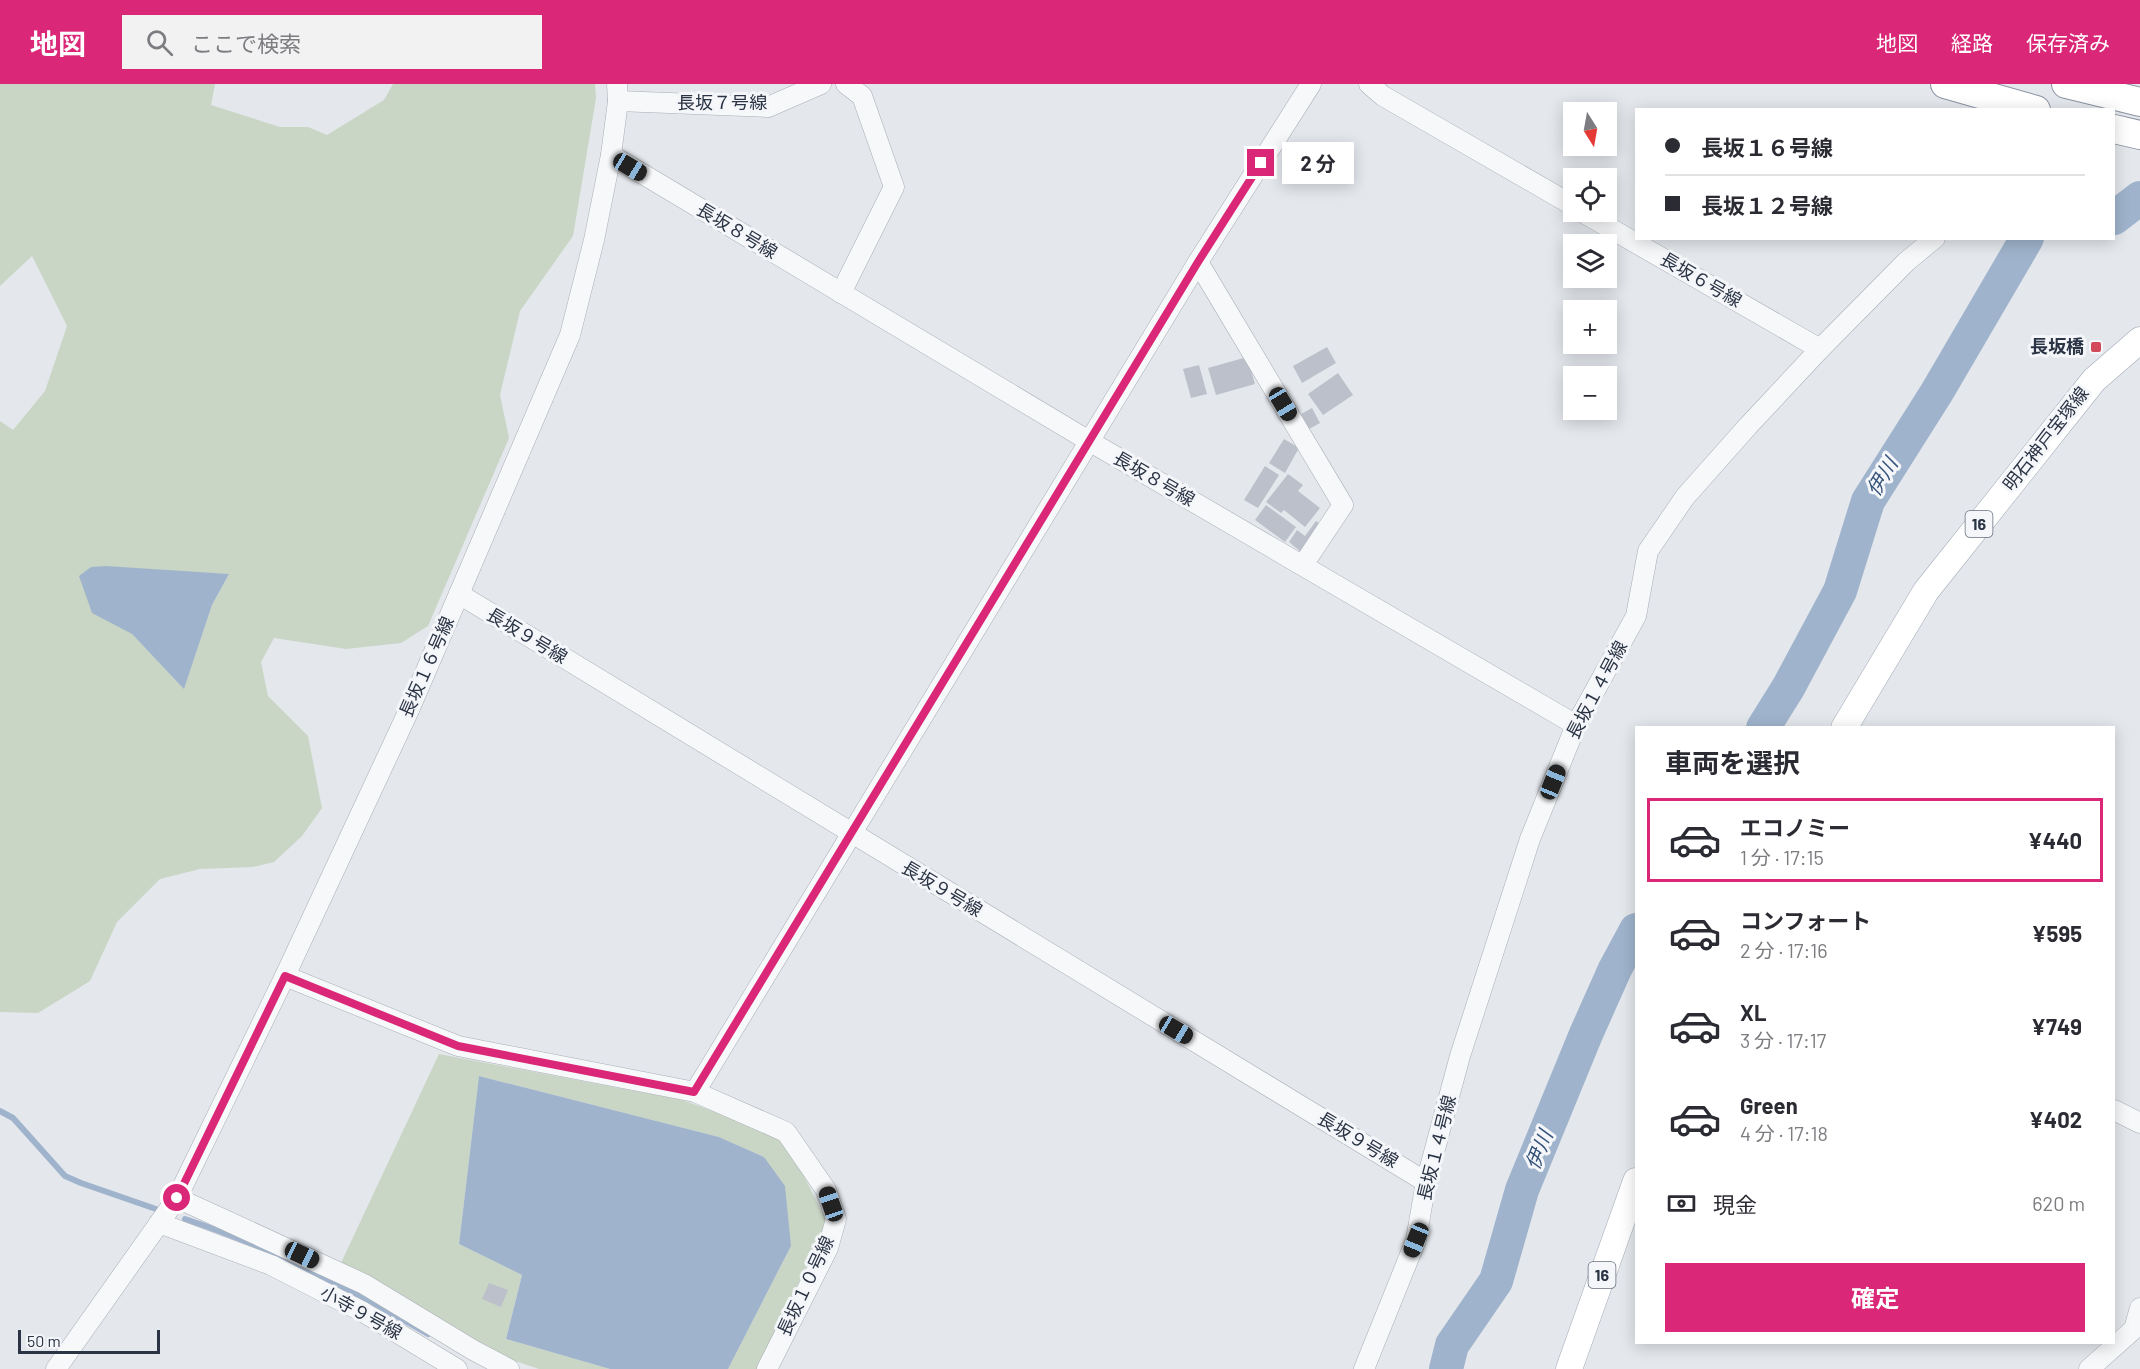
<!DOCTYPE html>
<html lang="ja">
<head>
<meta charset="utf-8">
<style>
	body { margin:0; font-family:Barlow,"Noto Sans JP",sans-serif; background:#f2f2f3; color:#2b2b33; height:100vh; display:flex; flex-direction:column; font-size:22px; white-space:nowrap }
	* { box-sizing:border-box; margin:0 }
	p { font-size:20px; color:#7c7c81 }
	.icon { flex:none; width:33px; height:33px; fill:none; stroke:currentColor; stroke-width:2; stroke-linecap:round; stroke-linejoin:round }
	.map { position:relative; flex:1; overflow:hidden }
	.drawer { position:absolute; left:1635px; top:642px; width:480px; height:618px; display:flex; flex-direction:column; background:#fff; border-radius:0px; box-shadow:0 3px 15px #0003 }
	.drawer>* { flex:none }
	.top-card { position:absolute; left:1635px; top:24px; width:480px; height:132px; border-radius:0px; box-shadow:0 3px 15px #0003; display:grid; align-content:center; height:132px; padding:0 30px; background:#fff }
	.needle { width:39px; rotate:169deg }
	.controls { position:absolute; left:1563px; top:18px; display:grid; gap:12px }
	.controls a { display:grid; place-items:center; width:54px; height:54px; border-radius:0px; background:#fff; box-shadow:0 3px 15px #0003; font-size:30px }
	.scale { position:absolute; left:18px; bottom:15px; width:142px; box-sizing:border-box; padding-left:6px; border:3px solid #2b3445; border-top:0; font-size:16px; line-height:21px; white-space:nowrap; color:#2b3445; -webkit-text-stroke:4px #f4f6f9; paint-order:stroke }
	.end { position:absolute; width:27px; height:27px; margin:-14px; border:8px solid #db2777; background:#fff; box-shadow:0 0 0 3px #fff }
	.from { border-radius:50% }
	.bubble { position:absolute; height:42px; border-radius:0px; background:#fff; box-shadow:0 3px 15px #0003; font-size:20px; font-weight:700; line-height:42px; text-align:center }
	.car { position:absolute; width:18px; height:36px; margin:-18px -9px; border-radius:8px; box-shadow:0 0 4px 2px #0007; background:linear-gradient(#222 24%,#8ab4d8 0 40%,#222 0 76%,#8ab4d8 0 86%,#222 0) }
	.top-card b { display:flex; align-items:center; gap:21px; height:57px; font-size:22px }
	.top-card b+b { border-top:2px solid #e1e1e2 }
	.top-card i { width:15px; height:15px; background:#2b2b33 }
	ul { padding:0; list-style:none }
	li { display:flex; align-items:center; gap:18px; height:84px; margin:0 12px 9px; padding:0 18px; border:3px solid transparent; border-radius:0px }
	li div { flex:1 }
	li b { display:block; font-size:22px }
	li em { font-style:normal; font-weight:700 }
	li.active { border-color:#db2777 }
	li>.icon { width:54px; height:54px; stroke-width:1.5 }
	h2 { padding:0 30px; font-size:27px; line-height:72px }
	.pay { display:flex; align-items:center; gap:15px; height:66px; padding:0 30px; font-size:22px }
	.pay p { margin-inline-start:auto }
	.primary-button { display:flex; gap:12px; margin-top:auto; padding:12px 30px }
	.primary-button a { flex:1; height:69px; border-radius:0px; background:#db2777; color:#fff; font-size:24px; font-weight:700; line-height:69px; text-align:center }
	header { display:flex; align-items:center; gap:36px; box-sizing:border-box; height:84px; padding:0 30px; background:#db2777; color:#fff }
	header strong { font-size:28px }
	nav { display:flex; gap:33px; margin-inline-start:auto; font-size:21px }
	.search { width:420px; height:54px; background:#f2f2f3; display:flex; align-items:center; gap:15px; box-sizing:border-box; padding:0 21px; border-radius:0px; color:#7c7c81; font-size:22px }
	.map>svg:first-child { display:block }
	.green { fill:#c9d6c5; fill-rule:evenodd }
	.water { fill:#9fb4cc }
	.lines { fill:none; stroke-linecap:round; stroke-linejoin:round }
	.stream { stroke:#9fb4cc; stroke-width:6 }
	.river { stroke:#9fb4cc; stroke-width:34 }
	.building { fill:#bbc0ca }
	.minor-casing { stroke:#a9aeb7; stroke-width:21 }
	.major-casing { stroke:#a3abb8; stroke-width:27 }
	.highway-casing { stroke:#8b94a3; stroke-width:30 }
	.minor { stroke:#f7f8fa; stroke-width:20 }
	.major { stroke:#fff; stroke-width:26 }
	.highway { stroke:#fff; stroke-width:28 }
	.route { stroke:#db2777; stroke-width:8 }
	.poi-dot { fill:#d1495b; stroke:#f4f6f9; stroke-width:2 }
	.labels { text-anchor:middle; stroke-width:6; stroke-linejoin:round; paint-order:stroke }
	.shield { fill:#f4f6f9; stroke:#676e7b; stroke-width:1.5 }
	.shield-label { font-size:16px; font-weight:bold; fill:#2b3445 }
	.street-label { font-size:18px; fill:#2b3445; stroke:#f4f6f9 }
	.poi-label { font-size:18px; font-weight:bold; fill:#2b3445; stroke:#f4f6f9; text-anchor:end }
	.water-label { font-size:20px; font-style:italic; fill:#34527a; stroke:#f4f6f9 }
</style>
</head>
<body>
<header>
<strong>地図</strong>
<div class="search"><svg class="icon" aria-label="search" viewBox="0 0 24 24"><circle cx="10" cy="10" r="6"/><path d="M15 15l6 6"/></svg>ここで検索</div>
<nav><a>地図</a><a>経路</a><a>保存済み</a></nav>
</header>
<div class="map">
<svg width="2140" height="1285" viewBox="0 0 2140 1285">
	<rect width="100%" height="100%" fill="#e4e7ec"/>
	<g class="green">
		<path d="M 0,0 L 215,0 L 211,21 L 280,43 L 308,43 L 327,51 L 384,16 L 393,0 L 595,0 L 596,14 L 573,152 L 520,227 L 500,311 L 509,354 L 428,542 L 401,559 L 346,565 L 274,554 L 261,578 L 268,612 L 308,652 L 322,724 L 302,752 L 274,778 L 253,783 L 200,785 L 160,795 L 117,838 L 90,897 L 38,929 L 0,928 L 0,337 L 13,346 L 45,307 L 67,242 L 32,172 L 0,202 ZM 229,490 L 212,521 L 184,604 L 132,550 Z"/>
		<path d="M 439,970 L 682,1016 L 764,1045 L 791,1066 L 827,1138 L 758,1285 L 728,1285 L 791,1162 L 764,1073 L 719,1053 L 479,992 L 459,1160 L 522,1191 L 506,1255 L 610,1285 L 539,1285 L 512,1276 L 340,1181 Z"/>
	</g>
	<g class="water">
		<path d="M 106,482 L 229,490 L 212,521 L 184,605 L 132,550 L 92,529 L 79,492 L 91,483 Z"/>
		<path d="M 479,992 L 719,1053 L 764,1073 L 785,1102 L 791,1162 L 728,1285 L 610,1285 L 506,1255 L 522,1191 L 459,1160 Z"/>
	</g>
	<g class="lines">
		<g class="stream">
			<path d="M 0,1027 L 13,1034 L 65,1092 L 81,1099 L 156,1125"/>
			<path d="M 185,1135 C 270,1163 350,1205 428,1250"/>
		</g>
		<g class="river">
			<path d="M 2114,134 L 2140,114"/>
			<path d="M 1763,644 L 1788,604 L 1840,507 L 1868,417 L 1937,308 L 2027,154"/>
			<path d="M 1446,1285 L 1452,1261 L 1496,1197 L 1522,1106 L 1586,950 L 1615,885 L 1636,846"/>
		</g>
	</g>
	<g class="building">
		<path d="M 1327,263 L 1336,279 L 1302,299 L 1293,282 Z"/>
		<path d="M 1247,273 L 1255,300 L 1216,311 L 1208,284 Z"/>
		<path d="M 1199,281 L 1207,310 L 1191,314 L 1183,285 Z"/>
		<path d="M 1338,289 L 1353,311 L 1323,331 L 1308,310 Z"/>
		<path d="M 1312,324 L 1320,339 L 1309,345 L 1301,330 Z"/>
		<path d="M 1284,355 L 1299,364 L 1285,389 L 1269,379 Z"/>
		<path d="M 1265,382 L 1279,391 L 1258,424 L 1244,416 Z"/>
		<path d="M 1288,390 L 1303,401 L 1298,407 L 1320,424 L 1305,443 L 1284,426 L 1281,429 L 1266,418 Z"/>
		<path d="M 1266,421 L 1296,443 L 1285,458 L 1255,436 Z"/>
		<path d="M 1316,437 L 1321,441 L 1301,468 L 1289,458 L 1297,446 L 1305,452 Z"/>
		<path d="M 489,1199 L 508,1206 L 501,1223 L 482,1215 Z"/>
	</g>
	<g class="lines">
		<g class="minor-casing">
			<g id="minor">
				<path d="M 1369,0 L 1383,12 L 1574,122"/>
				<path d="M 618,17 L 768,23 L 821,0"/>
				<path d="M 611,71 L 1089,357 L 1576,641"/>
				<path d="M 1582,128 L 1820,265"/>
				<path d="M 1198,178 L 1343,421 L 1303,481"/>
				<path d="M 841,209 L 894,103 L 862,12 L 846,0"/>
				<path d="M 459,510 L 1426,1098"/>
				<path d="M 285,892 L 458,962 L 695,1008 L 786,1048 L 826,1106 L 836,1135 L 828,1164 L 767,1285"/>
				<path d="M 695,1008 L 1198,178 L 1311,0"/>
				<path d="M 2114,1026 L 2140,1039"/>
				<path d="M 177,1114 L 364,1200 L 473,1266 L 509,1285"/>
				<path d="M 159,1139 L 271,1181 L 363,1228 L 457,1285"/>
				<path d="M 56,1285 L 177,1114 L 285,892 L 409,626 L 459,510 L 570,251 L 594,156 L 611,71 L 618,17 L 617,0"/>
				<path d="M 1364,1285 L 1416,1156 L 1426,1098 L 1460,972 L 1530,755 L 1576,641 L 1636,532 L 1648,467 L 1685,413 L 1748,342 L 1820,265 L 1906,178 L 1935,154"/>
				<path d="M 2089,1285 L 2134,1245 L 2140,1224"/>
			</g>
		</g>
		<g class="major-casing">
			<g id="major">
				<path d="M 1844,644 L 1926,507 L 2094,296 L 2140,256"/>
				<path d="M 1569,1285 L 1636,1097"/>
			</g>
		</g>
		<g class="highway-casing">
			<g id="highway">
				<path d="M 1945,0 L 2036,26"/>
				<path d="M 2066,0 L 2140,18"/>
				<path d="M 2114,45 L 2140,51"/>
			</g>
		</g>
		<use href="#minor" class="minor"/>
		<use href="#major" class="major"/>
		<use href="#highway" class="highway"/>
	</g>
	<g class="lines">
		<path class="route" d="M 177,1114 L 285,892 L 458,962 L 694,1008 L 1198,178 L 1261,79"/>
	</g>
	<rect class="poi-dot" x="2090" y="257" width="12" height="12" rx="3"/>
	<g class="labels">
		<g class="shield">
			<rect x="1965.5" y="427" width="27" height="26" rx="4.5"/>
			<rect x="1588.5" y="1178" width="27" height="26" rx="4.5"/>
		</g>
		<g class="shield-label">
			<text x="1979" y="446">16</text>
			<text x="1602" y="1197">16</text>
		</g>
		<g class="street-label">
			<text x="722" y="25">長坂７号線</text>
			<text transform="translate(737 147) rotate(31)" y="6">長坂８号線</text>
			<text transform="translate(1701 196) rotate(30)" y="6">長坂６号線</text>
			<text transform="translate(2046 355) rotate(-52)" y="6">明石神戸宝塚線</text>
			<text transform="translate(1154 395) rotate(30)" y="6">長坂８号線</text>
			<text transform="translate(527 552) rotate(31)" y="6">長坂９号線</text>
			<text transform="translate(427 583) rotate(-66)" y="6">長坂１６号線</text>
			<text transform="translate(1597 606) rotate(-62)" y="6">長坂１４号線</text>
			<text transform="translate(942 805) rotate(31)" y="6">長坂９号線</text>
			<text transform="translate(1358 1056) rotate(31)" y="6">長坂９号線</text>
			<text transform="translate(1437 1064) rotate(-76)" y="6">長坂１４号線</text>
			<text transform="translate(806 1202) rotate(-65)" y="6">長坂１０号線</text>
			<text transform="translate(361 1229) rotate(29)" y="6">小寺９号線</text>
		</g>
		<g class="poi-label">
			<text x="2084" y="269">長坂橋</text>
		</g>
		<g class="water-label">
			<text transform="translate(1882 393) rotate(-59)" y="7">伊川</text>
			<text transform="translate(1539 1066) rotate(-68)" y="7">伊川</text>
		</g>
	</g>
</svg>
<div class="controls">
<a><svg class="needle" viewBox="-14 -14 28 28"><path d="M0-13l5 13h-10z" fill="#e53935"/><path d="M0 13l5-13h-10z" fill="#7c7c81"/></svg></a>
<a><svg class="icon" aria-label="locate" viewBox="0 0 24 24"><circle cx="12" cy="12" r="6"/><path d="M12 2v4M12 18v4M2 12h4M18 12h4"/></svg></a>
<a><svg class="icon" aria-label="layers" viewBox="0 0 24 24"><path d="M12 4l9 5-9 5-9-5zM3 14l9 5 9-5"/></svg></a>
<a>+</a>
<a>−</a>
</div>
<div class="scale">50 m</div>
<i class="end from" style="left:177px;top:1114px"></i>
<i class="end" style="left:1261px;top:79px"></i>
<div class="bubble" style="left:1282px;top:58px;width:72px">2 分</div>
<i class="car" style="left:630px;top:83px;rotate:121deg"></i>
<i class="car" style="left:1283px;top:320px;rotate:149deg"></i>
<i class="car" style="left:1553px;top:698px;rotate:22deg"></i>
<i class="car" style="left:1176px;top:946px;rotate:121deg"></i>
<i class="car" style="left:831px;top:1120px;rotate:341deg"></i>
<i class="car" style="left:1416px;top:1156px;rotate:202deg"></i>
<i class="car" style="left:302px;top:1171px;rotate:115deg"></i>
<div class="top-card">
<b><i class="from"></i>長坂１６号線</b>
<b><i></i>長坂１２号線</b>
</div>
<section class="drawer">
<h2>車両を選択</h2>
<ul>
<li class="active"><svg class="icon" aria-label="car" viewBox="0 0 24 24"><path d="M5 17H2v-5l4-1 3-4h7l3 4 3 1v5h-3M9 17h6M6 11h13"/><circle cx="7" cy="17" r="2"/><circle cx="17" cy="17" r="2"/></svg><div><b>エコノミー</b><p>1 分 · 17:15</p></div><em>¥440</em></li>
<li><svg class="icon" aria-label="car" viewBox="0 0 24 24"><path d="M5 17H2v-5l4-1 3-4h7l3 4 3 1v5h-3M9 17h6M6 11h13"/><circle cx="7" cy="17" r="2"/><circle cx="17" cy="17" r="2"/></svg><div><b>コンフォート</b><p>2 分 · 17:16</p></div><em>¥595</em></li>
<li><svg class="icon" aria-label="car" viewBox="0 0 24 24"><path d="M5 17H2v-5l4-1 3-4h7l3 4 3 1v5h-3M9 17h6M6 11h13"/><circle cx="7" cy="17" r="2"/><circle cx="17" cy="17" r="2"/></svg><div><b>XL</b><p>3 分 · 17:17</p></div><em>¥749</em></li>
<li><svg class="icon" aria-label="car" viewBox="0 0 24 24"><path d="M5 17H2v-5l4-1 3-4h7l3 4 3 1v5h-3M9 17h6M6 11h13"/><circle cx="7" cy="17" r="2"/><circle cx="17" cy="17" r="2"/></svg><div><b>Green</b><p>4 分 · 17:18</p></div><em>¥402</em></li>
</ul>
<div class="pay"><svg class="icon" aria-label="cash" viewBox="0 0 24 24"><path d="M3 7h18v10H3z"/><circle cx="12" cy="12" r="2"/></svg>現金<p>620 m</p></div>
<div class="primary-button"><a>確定</a></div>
</section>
</div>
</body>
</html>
